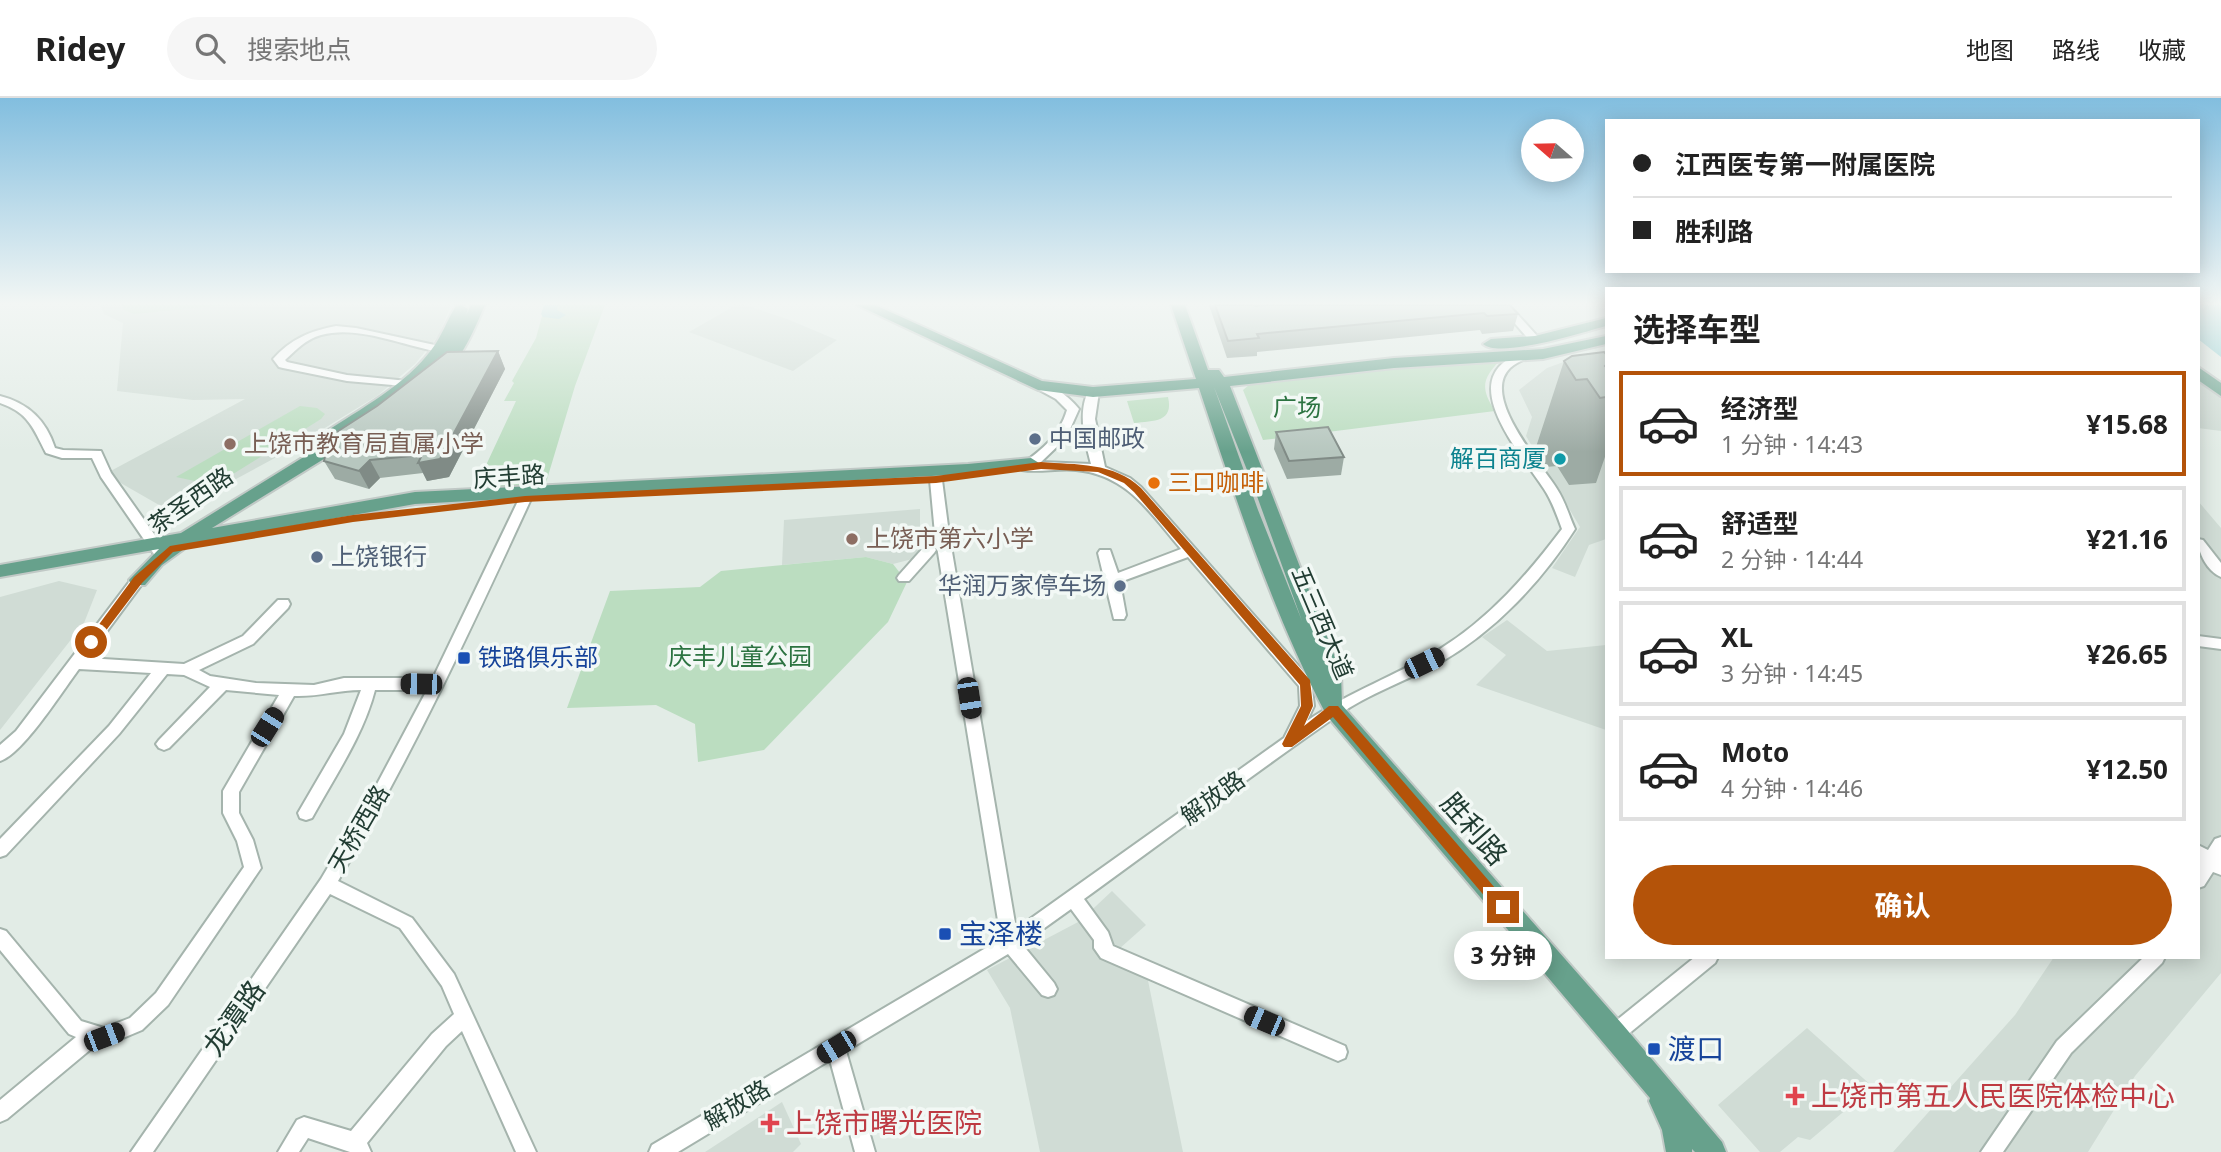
<!DOCTYPE html>
<html lang="zh">
<head>
<meta charset="utf-8">
<style>
	body { margin:0; font-family:"Noto Sans","Noto Sans SC",sans-serif; background:#f6f6f6; color:#222; height:100vh; display:flex; flex-direction:column; font-size:26px; white-space:nowrap }
	* { box-sizing:border-box; margin:0 }
	p { font-size:23px; color:#767676 }
	.icon { flex:none; width:38px; height:38px; fill:none; stroke:currentColor; stroke-width:2; stroke-linecap:round; stroke-linejoin:round }
	.map { position:relative; flex:1; overflow:hidden }
	.details { position:absolute; left:1605px; top:189px; width:595px; height:672px; display:flex; flex-direction:column; background:#fff; border-radius:0px; box-shadow:0 4px 18px #0003 }
	.details>* { flex:none }
	.banner { position:absolute; left:1605px; top:21px; width:595px; height:154px; border-radius:0px; box-shadow:0 4px 18px #0003; display:grid; align-content:center; height:154px; padding:0 28px; background:#fff }
	.needle { width:46px; rotate:290deg }
	.buttons { position:absolute; left:1521px; top:21px; display:grid; gap:14px }
	.buttons a { display:grid; place-items:center; width:63px; height:63px; border-radius:50%; background:#fff; box-shadow:0 4px 18px #0003; font-size:35px }
	.end { position:absolute; width:32px; height:32px; margin:-16px; border:9px solid #b45309; background:#fff; box-shadow:0 0 0 4px #fff }
	.from { border-radius:50% }
	.bubble { position:absolute; height:49px; border-radius:24px; background:#fff; box-shadow:0 4px 18px #0003; font-size:23px; font-weight:700; line-height:49px; text-align:center }
	.car { position:absolute; width:21px; height:42px; margin:-21px -10px; border-radius:9px; box-shadow:0 0 5px 2px #0007; background:linear-gradient(#222 24%,#8ab4d8 0 40%,#222 0 76%,#8ab4d8 0 86%,#222 0) }
	.banner b { display:flex; align-items:center; gap:24px; height:66px; font-size:26px }
	.banner b+b { border-top:2px solid #e0e0e0 }
	.banner i { width:18px; height:18px; background:#222 }
	ul { padding:0; list-style:none }
	li { display:flex; align-items:center; gap:21px; height:105px; margin:0 14px 10px; padding:0 14px; border:4px solid #e0e0e0; border-radius:0px }
	li div { flex:1 }
	li b { display:block; font-size:26px }
	li em { font-style:normal; font-weight:700 }
	li.selected { border-color:#b45309 }
	li>.icon { width:63px; height:63px; stroke-width:1.5 }
	h2 { padding:0 28px; font-size:32px; line-height:84px }
	.cta { display:flex; gap:14px; margin-top:auto; padding:14px 28px }
	.cta a { flex:1; height:80px; border-radius:42px; background:#b45309; color:#fff; font-size:28px; font-weight:700; line-height:80px; text-align:center }
	header { display:flex; align-items:center; gap:42px; box-sizing:border-box; height:98px; padding:0 35px; background:#fff; border-bottom:2px solid #e0e0e0 }
	header strong { font-size:33px }
	nav { display:flex; gap:38px; margin-inline-start:auto; font-size:24px }
	.search { width:490px; height:63px; background:#f6f6f6; display:flex; align-items:center; gap:18px; box-sizing:border-box; padding:0 24px; border-radius:38px; color:#767676; font-size:26px }
	.map>svg:first-child { display:block }
	.built { fill:#d0dcd5 }
	.green { fill:#bbddc0 }
	.water { fill:#8acdd1 }
	.lines { fill:none; stroke-linecap:round; stroke-linejoin:round }
	.river { fill:#8acdd1; fill-rule:evenodd }
	.minor-casing { stroke:#a5b4ad; stroke-width:4 }
	.major-casing { stroke:#c1c9c6; stroke-width:4 }
	.minor { fill:#fff; fill-rule:evenodd }
	.major { fill:#67a18c; fill-rule:evenodd }
	.wall { fill:#9daba4 }
	.shaded-wall { fill:#808b86 }
	.building { fill:#b7c7bf; stroke:#808b86; stroke-width:2 }
	.route { fill:#b45309 }
	.service-dot { fill:#5c6f8a; stroke:#f2f8f5; stroke-width:2.5 }
	.education-dot { fill:#8d6e63; stroke:#f2f8f5; stroke-width:2.5 }
	.culture-dot { fill:#0f9aa8; stroke:#f2f8f5; stroke-width:2.5 }
	.food-dot { fill:#e8710a; stroke:#f2f8f5; stroke-width:2.5 }
	.transit-dot { fill:#1a4fb4; stroke:#f2f8f5; stroke-width:2.5 }
	.health-dot { fill:#e0444e; stroke:#f2f8f5; stroke-width:2.5 }
	.labels { text-anchor:middle; stroke-width:7; stroke-linejoin:round; paint-order:stroke }
	.park-label { font-size:24px; fill:#2c7341; stroke:#f2f8f5 }
	.service-label { font-size:24px; fill:#4e5e75; stroke:#f2f8f5; text-anchor:start }
	.education-label { font-size:24px; fill:#785e54; stroke:#f2f8f5; text-anchor:start }
	.culture-label { font-size:24px; fill:#0d838f; stroke:#f2f8f5; text-anchor:end }
	.street-label { font-size:24px; fill:#223d33; stroke:#f2f8f5 }
	.food-label { font-size:24px; fill:#c56008; stroke:#f2f8f5; text-anchor:start }
	.transit-label { font-size:24px; fill:#164399; stroke:#f2f8f5; text-anchor:start }
	.near-street-label { font-size:28px; fill:#223d33; stroke:#f2f8f5 }
	.near-transit-label { font-size:28px; fill:#164399; stroke:#f2f8f5; text-anchor:start }
	.near-health-label { font-size:28px; fill:#be3a42; stroke:#f2f8f5; text-anchor:start }
</style>
</head>
<body>
<header>
<strong>Ridey</strong>
<div class="search"><svg class="icon" aria-label="search" viewBox="0 0 24 24"><circle cx="10" cy="10" r="6"/><path d="M15 15l6 6"/></svg>搜索地点</div>
<nav><a>地图</a><a>路线</a><a>收藏</a></nav>
</header>
<div class="map">
<svg width="2221" height="1054" viewBox="0 0 2221 1054">
	<rect width="100%" height="100%" fill="#e2ece6"/>
	<g class="built">
		<path d="M 100,207 L 451,207 L 439,237 L 415,266 L 377,298 L 284,355 L 173,415 L 105,376 L 245,301 L 193,302 L 117,293 L 123,225 L 104,216 Z"/>
		<path d="M 736,207 L 745,207 L 787,221 L 837,242 L 793,273 L 689,234 Z"/>
		<path d="M 1580,258 L 1606,278 L 1606,441 L 1589,447 L 1575,479 L 1552,470 L 1580,429 L 1526,338 L 1532,319 L 1519,292 L 1547,270 Z"/>
		<path d="M 2198,279 L 2221,299 L 2221,333 L 2198,330 Z"/>
		<path d="M 2198,403 L 2221,430 L 2221,875 L 2135,978 L 2088,1054 L 1893,1054 L 2015,917 L 2054,859 L 2198,859 Z"/>
		<path d="M 920,411 L 920,459 L 893,466 L 866,459 L 782,467 L 784,422 Z"/>
		<path d="M 59,483 L 97,492 L 84,525 L 0,632 L 0,499 Z"/>
		<path d="M 1507,522 L 1547,553 L 1606,547 L 1606,632 L 1476,587 L 1506,557 L 1482,539 Z"/>
		<path d="M 1112,793 L 1146,827 L 1119,851 L 1144,863 L 1183,1054 L 1040,1054 L 1010,910 L 987,872 L 1080,823 Z"/>
		<path d="M 1807,930 L 1873,989 L 1810,1042 L 1798,1039 L 1780,1054 L 1760,1054 L 1718,1007 Z"/>
		<path d="M 782,1004 L 801,1046 L 793,1054 L 705,1054 Z"/>
	</g>
	<g class="green">
		<path d="M 122,207 L 227,207 L 134,216 L 124,212 Z"/>
		<path d="M 545,207 L 605,207 L 575,288 L 545,388 L 474,393 L 516,303 L 504,303 L 514,285 L 512,283 L 536,240 Z"/>
		<path d="M 1503,259 C 1483,280 1479,288 1495,313 L 1263,342 L 1243,292 L 1249,287 Z"/>
		<path d="M 1168,299 C 1174,324 1154,323 1134,325 L 1127,303 Z"/>
		<path d="M 300,308 L 317,310 L 325,316 L 321,321 L 225,381 L 209,386 L 176,379 Z"/>
		<path d="M 866,459 L 893,466 L 907,484 L 888,524 L 764,652 L 698,664 L 695,626 L 656,607 L 567,610 L 610,493 L 700,489 L 721,473 Z"/>
	</g>
	<path class="water" d="M 2198,207 L 2221,207 L 2221,259 L 2198,241 Z"/>
	<g class="lines">
		<path class="river" d="M 544,207 L 558,207 L 557,212 L 566,217 L 559,221 L 543,219 L 541,216 Z"/>
		<g class="minor-casing">
			<g id="minor">
				<path d="M 1499,207 L 1509,207 L 1539,240 L 1539,244 L 1531,244 Z"/>
				<path d="M 336,228 L 356,230 L 444,249 L 446,251 L 440,254 C 403,248 359,227 321,237 C 306,241 296,252 285,262 L 287,264 L 347,277 L 408,283 L 408,287 L 404,288 L 347,283 L 283,270 L 279,269 L 273,261 C 291,241 310,233 336,228 Z"/>
				<path d="M 1525,254 L 1529,255 L 1529,259 C 1523,262 1515,265 1510,270 C 1480,299 1542,366 1557,391 C 1565,403 1569,418 1575,431 C 1542,483 1495,533 1441,564 C 1407,583 1369,595 1337,618 C 1252,677 1168,740 1084,801 L 1108,834 L 1113,848 L 1345,948 L 1347,954 L 1345,960 L 1338,963 L 1331,960 L 1101,860 L 1094,850 L 1094,842 L 1071,811 L 1022,846 L 1054,885 L 1057,891 L 1054,897 L 1048,899 L 1042,897 L 1008,856 L 846,953 L 875,1054 L 855,1054 L 830,962 L 678,1054 L 649,1054 L 652,1047 L 1001,841 L 935,436 L 930,382 L 932,379 L 936,378 L 942,382 L 949,436 L 1016,831 L 1284,640 L 1300,608 L 1299,588 L 1188,459 L 1120,484 L 1126,517 L 1124,521 L 1114,521 L 1098,455 L 1100,452 L 1110,452 L 1118,475 L 1181,451 C 1150,415 1128,377 1076,372 C 1058,370 1039,375 1022,372 L 1020,369 L 1022,366 C 1043,351 1059,338 1067,312 L 1056,301 L 1034,289 L 1034,285 C 1050,283 1069,299 1079,311 L 1066,340 L 1041,364 L 1091,366 C 1085,343 1077,314 1089,292 L 1097,292 L 1099,294 L 1095,321 L 1105,369 L 1130,380 L 1141,389 L 1311,582 L 1314,608 L 1307,623 C 1350,593 1396,578 1440,551 C 1489,521 1528,476 1562,431 C 1557,417 1552,403 1544,391 C 1521,355 1449,277 1525,254 Z"/>
				<path d="M 0,298 C 28,305 46,322 55,350 L 63,352 L 101,353 L 111,375 L 164,450 L 166,453 L 164,456 L 154,456 L 101,379 L 92,360 L 62,360 L 46,355 C 33,330 29,315 0,305 Z"/>
				<path d="M 525,397 L 531,401 C 471,531 411,660 338,783 L 412,820 L 454,876 L 536,1054 L 516,1054 L 462,933 L 446,948 L 367,1045 L 371,1054 L 350,1054 L 308,1040 L 299,1054 L 278,1054 L 297,1022 L 304,1019 L 351,1033 L 432,936 L 454,916 L 442,888 L 400,830 L 330,796 L 153,1054 L 131,1054 L 321,781 L 376,688 L 427,592 L 375,592 C 363,638 335,678 312,720 L 306,722 L 300,720 L 298,715 L 344,636 L 361,592 C 338,592 317,599 294,598 L 239,694 L 239,715 L 253,742 L 261,770 L 168,907 L 142,932 L 104,948 L 97,946 L 7,1021 L 0,1024 L 0,1002 L 76,939 L 69,936 L 0,852 L 0,831 L 6,833 L 81,923 L 104,930 L 130,920 L 156,895 L 244,769 L 237,743 L 223,715 L 223,693 L 279,597 L 226,592 L 169,650 L 164,652 L 159,650 L 156,646 L 159,642 L 210,589 L 184,577 L 167,576 L 119,636 L 6,757 L 0,759 L 0,741 L 109,628 L 151,575 L 79,571 C 63,592 23,656 0,663 L 0,647 L 16,633 L 133,479 L 143,479 L 145,482 L 87,560 L 184,566 L 243,538 L 278,502 L 288,502 L 290,506 L 288,510 L 253,546 L 199,572 L 210,578 L 256,585 L 314,587 L 344,580 L 433,580 L 519,401 Z"/>
				<path d="M 2198,441 L 2203,442 L 2221,465 L 2221,479 C 2207,473 2198,455 2198,441 Z"/>
				<path d="M 929,447 L 934,449 L 936,452 L 934,455 L 909,483 L 899,483 L 897,480 L 899,477 L 924,449 Z"/>
				<path d="M 2198,538 L 2221,541 L 2221,551 L 2198,548 Z"/>
				<path d="M 2221,739 L 2221,777 L 2213,774 L 2204,788 L 2198,790 L 2198,768 L 2200,765 L 2198,763 L 2198,747 L 2208,752 L 2215,741 Z"/>
				<path d="M 1695,859 L 1718,859 L 1715,865 L 1621,942 L 1614,945 L 1607,942 L 1605,936 L 1607,930 Z"/>
				<path d="M 2144,859 L 2165,859 L 2162,865 L 2071,955 L 2003,1054 L 1981,1054 L 2057,943 Z"/>
			</g>
		</g>
		<g class="major-casing">
			<g id="major">
				<path d="M 461,207 L 468,211 L 466,217 L 471,207 L 485,207 C 477,224 455,285 431,271 L 348,334 L 355,339 L 353,343 L 212,430 L 415,394 L 968,366 L 1031,360 L 1039,365 L 1031,370 L 968,376 L 415,406 L 191,446 L 162,467 L 145,487 L 131,487 L 129,482 L 159,451 L 0,479 L 0,467 L 181,435 L 328,344 L 322,339 L 324,335 C 360,311 406,287 432,251 C 442,238 447,222 456,208 Z"/>
				<path d="M 857,207 L 875,207 L 1042,283 L 1093,289 L 1196,281 L 1171,207 L 1185,207 L 1208,272 L 1219,272 L 1224,279 L 1394,260 L 1543,251 L 1606,238 L 1606,246 L 1543,261 L 1394,270 L 1230,288 L 1341,575 L 1342,607 L 1623,927 L 1722,1044 L 1726,1054 L 1695,1054 L 1692,1051 L 1692,1054 L 1666,1054 L 1662,1032 L 1649,1003 L 1650,1000 L 1327,618 C 1272,514 1236,401 1199,290 L 1093,299 L 1038,292 ZM 1214,289 L 1253,387 L 1302,523 L 1258,412 Z"/>
				<path d="M 1606,220 L 1606,228 C 1584,234 1499,261 1483,246 L 1491,241 L 1535,238 Z"/>
				<path d="M 2198,269 L 2221,285 L 2221,298 L 2198,282 Z"/>
			</g>
		</g>
		<use href="#minor" class="minor"/>
		<use href="#major" class="major"/>
	</g>
	<g class="wall">
		<path d="M 1209,207 L 1254,207 L 1255,208 L 1518,216 L 1513,233 L 1482,236 L 1480,232 L 1257,254 L 1257,258 L 1227,260 Z"/>
		<path d="M 498,253 L 505,271 L 449,379 L 427,383 L 423,375 L 380,380 L 369,391 L 335,381 L 324,363 Z"/>
		<path d="M 1606,256 L 1606,356 L 1596,385 L 1569,387 L 1557,368 L 1546,369 L 1536,349 L 1564,263 Z"/>
		<path d="M 1276,334 L 1344,359 L 1341,377 L 1287,381 L 1274,351 Z"/>
	</g>
	<g class="shaded-wall">
		<path d="M 498,253 L 505,271 L 449,379 L 427,383 L 418,365 Z"/>
		<path d="M 370,362 L 380,380 L 369,391 L 359,373 Z"/>
	</g>
	<g class="building">
		<path d="M 1215,207 L 1254,207 L 1255,208 L 1267,207 L 1510,207 L 1518,216 L 1487,218 L 1484,215 L 1257,236 L 1259,240 L 1228,243 Z"/>
		<path d="M 498,253 L 440,361 L 418,365 L 422,357 L 370,362 L 359,373 L 324,363 L 329,339 L 377,308 L 447,254 Z"/>
		<path d="M 1604,254 L 1606,256 L 1606,267 L 1605,268 L 1606,269 L 1606,299 L 1600,300 L 1587,281 L 1576,282 L 1564,263 L 1572,258 Z"/>
		<path d="M 1328,329 L 1344,359 L 1289,363 L 1276,334 Z"/>
	</g>
	<linearGradient id="sky" x2="0" y2="1"><stop stop-color="#82bedf"/><stop offset="0.58" stop-color="#f2f6f4"/><stop offset="1" stop-color="#f2f6f4" stop-opacity="0"/></linearGradient>
	<rect width="2221" height="354" fill="url(#sky)"/>
	<path class="route" d="M 1041,364 C 1076,367 1114,364 1141,390 L 1310,582 L 1313,608 L 1304,628 L 1329,608 L 1338,608 L 1508,805 L 1508,814 L 1498,814 L 1333,619 L 1292,649 L 1284,649 L 1282,646 L 1301,608 L 1300,587 L 1134,394 L 1124,385 L 1098,374 L 1041,371 L 936,385 L 525,404 L 353,424 L 173,454 L 142,485 L 95,547 L 87,547 L 86,544 L 134,479 L 170,448 L 353,417 L 525,398 L 936,378 Z"/>
	<g class="service-dot">
		<circle cx="1035" cy="341" r="7"/>
		<circle cx="317" cy="459" r="7"/>
		<circle cx="1120" cy="488" r="7"/>
	</g>
	<g class="education-dot">
		<circle cx="230" cy="346" r="7"/>
		<circle cx="852" cy="441" r="7"/>
	</g>
	<circle class="culture-dot" cx="1560" cy="361" r="7"/>
	<circle class="food-dot" cx="1154" cy="385" r="7"/>
	<g class="transit-dot">
		<rect x="457" y="553" width="14" height="14" rx="3.5"/>
		<rect x="938" y="829" width="14" height="14" rx="3.5"/>
		<rect x="1647" y="944" width="14" height="14" rx="3.5"/>
	</g>
	<g class="health-dot">
		<path d="M1791.5 987.5h7v7h7v7h-7v7h-7v-7h-7v-7h7z"/>
		<path d="M766.5 1014.5h7v7h7v7h-7v7h-7v-7h-7v-7h7z"/>
	</g>
	<g class="labels">
		<g class="park-label">
			<text x="1297" y="318">广场</text>
			<text x="740" y="567">庆丰儿童公园</text>
		</g>
		<g class="service-label">
			<text x="1049" y="349">中国邮政</text>
			<text x="331" y="467">上饶银行</text>
			<text x="1106" y="496" text-anchor="end">华润万家停车场</text>
		</g>
		<g class="education-label">
			<text x="244" y="354">上饶市教育局直属小学</text>
			<text x="866" y="449">上饶市第六小学</text>
		</g>
		<g class="culture-label">
			<text x="1546" y="369">解百商厦</text>
		</g>
		<g class="street-label">
			<text transform="translate(509 379) rotate(-4)" y="8">庆丰路</text>
			<text transform="translate(191 403) rotate(-35)" y="8">茶圣西路</text>
			<text transform="translate(1322 525) rotate(67)" y="8">五三西大道</text>
			<text transform="translate(1213 700) rotate(-36)" y="8">解放路</text>
			<text transform="translate(359 731) rotate(-60)" y="8">天桥西路</text>
			<text transform="translate(737 1007) rotate(-31)" y="8">解放路</text>
		</g>
		<g class="food-label">
			<text x="1168" y="393">三口咖啡</text>
		</g>
		<g class="transit-label">
			<text x="478" y="568">铁路俱乐部</text>
		</g>
		<g class="near-street-label">
			<text transform="translate(1474 731) rotate(49)" y="10">胜利路</text>
			<text transform="translate(234 920) rotate(-55)" y="10">龙潭路</text>
		</g>
		<g class="near-transit-label">
			<text x="959" y="846">宝泽楼</text>
			<text x="1668" y="961">渡口</text>
		</g>
		<g class="near-health-label">
			<text x="1811" y="1008">上饶市第五人民医院体检中心</text>
			<text x="786" y="1035">上饶市曙光医院</text>
		</g>
	</g>
</svg>
<div class="buttons">
<a><svg class="needle" viewBox="-14 -14 28 28"><path d="M0-13l5 13h-10z" fill="#e53935"/><path d="M0 13l5-13h-10z" fill="#767676"/></svg></a>
</div>
<i class="end from" style="left:91px;top:544px"></i>
<i class="end" style="left:1503px;top:809px"></i>
<div class="bubble" style="left:1454px;top:833px;width:98px">3 分钟</div>
<i class="car" style="left:1424px;top:565px;rotate:64deg"></i>
<i class="car" style="left:421px;top:586px;rotate:271deg"></i>
<i class="car" style="left:969px;top:600px;rotate:171deg"></i>
<i class="car" style="left:267px;top:629px;rotate:32deg"></i>
<i class="car" style="left:1264px;top:923px;rotate:293deg"></i>
<i class="car" style="left:104px;top:939px;rotate:69deg"></i>
<i class="car" style="left:836px;top:949px;rotate:239deg"></i>
<div class="banner">
<b><i class="from"></i>江西医专第一附属医院</b>
<b><i></i>胜利路</b>
</div>
<section class="details">
<h2>选择车型</h2>
<ul>
<li class="selected"><svg class="icon" aria-label="car" viewBox="0 0 24 24"><path d="M5 17H2v-5l4-1 3-4h7l3 4 3 1v5h-3M9 17h6M6 11h13"/><circle cx="7" cy="17" r="2"/><circle cx="17" cy="17" r="2"/></svg><div><b>经济型</b><p>1 分钟 · 14:43</p></div><em>¥15.68</em></li>
<li><svg class="icon" aria-label="car" viewBox="0 0 24 24"><path d="M5 17H2v-5l4-1 3-4h7l3 4 3 1v5h-3M9 17h6M6 11h13"/><circle cx="7" cy="17" r="2"/><circle cx="17" cy="17" r="2"/></svg><div><b>舒适型</b><p>2 分钟 · 14:44</p></div><em>¥21.16</em></li>
<li><svg class="icon" aria-label="car" viewBox="0 0 24 24"><path d="M5 17H2v-5l4-1 3-4h7l3 4 3 1v5h-3M9 17h6M6 11h13"/><circle cx="7" cy="17" r="2"/><circle cx="17" cy="17" r="2"/></svg><div><b>XL</b><p>3 分钟 · 14:45</p></div><em>¥26.65</em></li>
<li><svg class="icon" aria-label="car" viewBox="0 0 24 24"><path d="M5 17H2v-5l4-1 3-4h7l3 4 3 1v5h-3M9 17h6M6 11h13"/><circle cx="7" cy="17" r="2"/><circle cx="17" cy="17" r="2"/></svg><div><b>Moto</b><p>4 分钟 · 14:46</p></div><em>¥12.50</em></li>
</ul>
<div class="cta"><a>确认</a></div>
</section>
</div>
</body>
</html>
